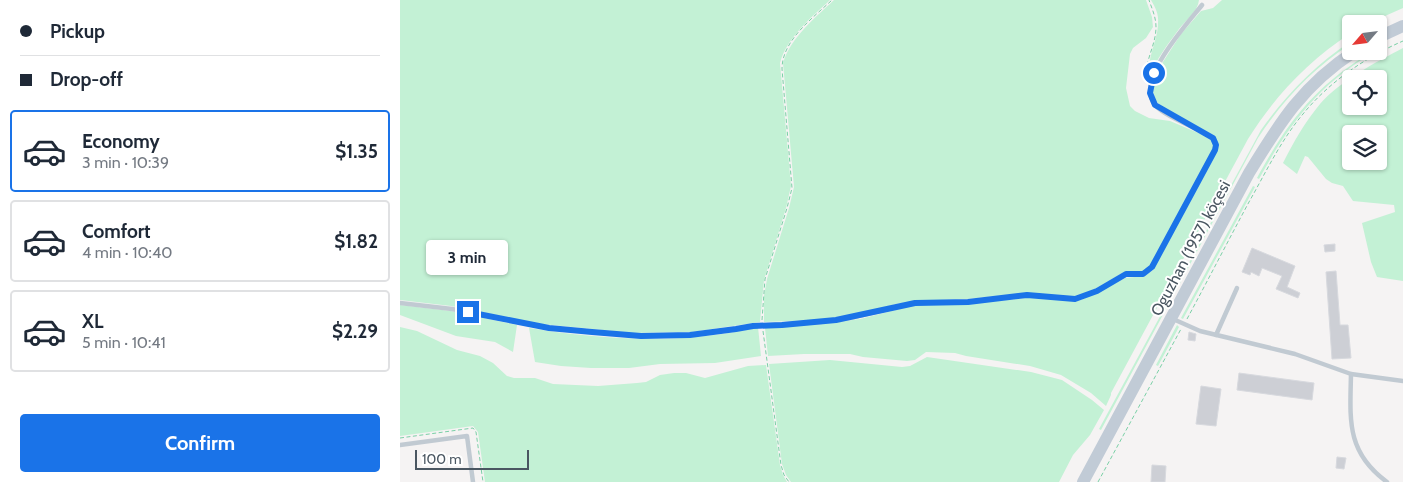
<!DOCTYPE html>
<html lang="en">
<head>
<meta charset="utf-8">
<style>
	body { margin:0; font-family:Cabin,sans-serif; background:#f6f6f7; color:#1f2937; height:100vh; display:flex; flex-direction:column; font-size:19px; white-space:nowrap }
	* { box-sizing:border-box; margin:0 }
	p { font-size:16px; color:#747a83 }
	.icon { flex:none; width:28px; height:28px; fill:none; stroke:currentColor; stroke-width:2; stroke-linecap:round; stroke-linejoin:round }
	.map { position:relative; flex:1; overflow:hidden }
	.drawer { display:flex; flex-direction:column; background:#fff; width:400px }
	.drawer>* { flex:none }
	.banner { display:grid; align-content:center; height:110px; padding:0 20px; background:#fff }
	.needle { width:32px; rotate:242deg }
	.fabs { position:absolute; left:942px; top:15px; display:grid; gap:10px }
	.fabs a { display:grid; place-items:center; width:45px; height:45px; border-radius:5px; background:#fff; box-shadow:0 1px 4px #0004; font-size:25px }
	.scale { position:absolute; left:15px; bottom:12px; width:114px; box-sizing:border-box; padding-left:5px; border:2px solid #4a5661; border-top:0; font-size:14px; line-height:18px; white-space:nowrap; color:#4a5661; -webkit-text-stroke:4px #fff; paint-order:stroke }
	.end { position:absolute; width:22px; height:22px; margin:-11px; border:6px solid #1a73e8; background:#fff; box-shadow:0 0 0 2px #fff }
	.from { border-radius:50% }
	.bubble { position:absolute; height:35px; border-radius:5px; background:#fff; box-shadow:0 1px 4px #0004; font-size:16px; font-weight:700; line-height:35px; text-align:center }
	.banner b { display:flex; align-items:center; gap:18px; height:48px; font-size:19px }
	.banner b+b { border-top:1px solid #e0e1e3 }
	.banner i { width:12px; height:12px; background:#1f2937 }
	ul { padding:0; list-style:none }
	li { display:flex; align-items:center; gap:15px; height:82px; margin:0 10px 8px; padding:0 10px; border:2px solid #e0e1e3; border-radius:5px }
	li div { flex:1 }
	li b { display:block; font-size:19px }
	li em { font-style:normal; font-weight:700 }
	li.selected { border-color:#1a73e8 }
	li>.icon { width:45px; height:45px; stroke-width:1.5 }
	.action { display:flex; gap:10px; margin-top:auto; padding:10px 20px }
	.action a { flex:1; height:58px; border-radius:5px; background:#1a73e8; color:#fff; font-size:20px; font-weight:700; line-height:58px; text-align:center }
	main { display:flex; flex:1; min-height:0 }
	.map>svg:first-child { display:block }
	.green { fill:#c3f1d5; fill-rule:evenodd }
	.building { fill:#cdcfd5; stroke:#d7d9de }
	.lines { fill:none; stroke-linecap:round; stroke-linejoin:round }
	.path { stroke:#7ad0a6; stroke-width:1; stroke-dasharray:4 2.5; stroke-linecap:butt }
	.service { stroke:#c1cad2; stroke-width:4.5 }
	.secondary { stroke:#c1cbd6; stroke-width:12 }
	.route { stroke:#1a73e8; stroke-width:6 }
	.labels { text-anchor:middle; stroke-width:4; stroke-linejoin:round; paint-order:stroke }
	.street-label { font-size:16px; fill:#4a5661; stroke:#fff }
</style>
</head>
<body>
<main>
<section class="drawer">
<div class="banner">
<b><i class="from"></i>Pickup</b>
<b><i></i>Drop-off</b>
</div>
<ul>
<li class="selected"><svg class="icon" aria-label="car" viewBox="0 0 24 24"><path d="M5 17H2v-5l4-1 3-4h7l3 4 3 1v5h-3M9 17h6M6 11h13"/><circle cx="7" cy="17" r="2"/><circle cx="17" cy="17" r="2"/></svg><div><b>Economy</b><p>3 min · 10:39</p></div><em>$1.35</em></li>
<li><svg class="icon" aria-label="car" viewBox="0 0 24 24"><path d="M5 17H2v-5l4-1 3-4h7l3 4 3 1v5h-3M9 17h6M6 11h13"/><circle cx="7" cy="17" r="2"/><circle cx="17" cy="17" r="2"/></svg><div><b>Comfort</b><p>4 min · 10:40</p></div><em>$1.82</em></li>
<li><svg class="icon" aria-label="car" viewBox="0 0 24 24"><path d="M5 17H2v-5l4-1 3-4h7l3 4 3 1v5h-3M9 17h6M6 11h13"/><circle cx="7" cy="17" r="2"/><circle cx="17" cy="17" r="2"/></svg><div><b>XL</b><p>5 min · 10:41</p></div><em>$2.29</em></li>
</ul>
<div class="action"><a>Confirm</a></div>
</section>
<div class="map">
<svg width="1003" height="482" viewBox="0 0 1003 482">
	<rect width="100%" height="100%" fill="#f5f3f3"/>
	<g class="green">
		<path d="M 0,0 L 430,0 C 411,18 387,37 380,63 L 391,186 L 386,208 L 364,280 L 360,322 L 292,332 L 233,333 L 141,324 L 51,306 L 0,300 Z"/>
		<path d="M 434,0 L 746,0 L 752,17 L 753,27 L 746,38 L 733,48 L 730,54 L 726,88 L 730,106 L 735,111 L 749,118 L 770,121 L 808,137 L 814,142 L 814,147 L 752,265 L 743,271 L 724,272 L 697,288 L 675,297 L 628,293 L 567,299 L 515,301 L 496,304 L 458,314 L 421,320 L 364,322 L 364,296 L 367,279 L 389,208 L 394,187 L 383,63 C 391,37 415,18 434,0 Z"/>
		<path d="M 751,0 L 799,0 C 798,11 786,20 779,29 C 768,44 756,59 750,77 C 746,58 758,41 758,23 C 759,14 755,7 751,0 Z"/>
		<path d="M 822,0 L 1003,0 L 1003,8 L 967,24 L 951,24 L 951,33 C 908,61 875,96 848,139 L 711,393 L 711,395 L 706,406 L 691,393 L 661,375 L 630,366 L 566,356 L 555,353 L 526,352 L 515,360 L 507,361 L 463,357 L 450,354 L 404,354 L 368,356 L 365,328 L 422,324 L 460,319 L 515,305 L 567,304 L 635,297 L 674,301 L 681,300 L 725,278 L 744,276 L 753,270 L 757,262 L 816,153 L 819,145 L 815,137 L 762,107 L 756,101 L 753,92 L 755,79 L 759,68 L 781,34 L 801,11 L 813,8 Z"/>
		<path d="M 951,41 L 951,44 C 913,68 883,100 858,138 L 701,430 L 699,429 L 861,130 C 886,95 915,65 951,41 Z"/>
		<path d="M 1003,48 L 1003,281 L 977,277 L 971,262 L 962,223 L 995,212 L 994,205 L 953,201 L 943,186 L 932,183 L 926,179 L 908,157 L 905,156 L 897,174 L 883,163 C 893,143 905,122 920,104 C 940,81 976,62 1003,48 ZM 951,79 L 979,79 L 979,106 L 951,106 ZM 951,134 L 979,134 L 979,161 L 951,161 Z"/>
		<path d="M 973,51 L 977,51 C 921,81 889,124 859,179 L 857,178 C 888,121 916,85 973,51 Z"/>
		<path d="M 853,186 L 855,187 L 783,319 L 781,318 Z"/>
		<path d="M 0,305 L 51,311 L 117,325 L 113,352 L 95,342 L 56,336 L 0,315 Z"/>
		<path d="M 777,325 L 779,327 L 758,366 L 756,365 Z"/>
		<path d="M 0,327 L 17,331 L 57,350 L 80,356 L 93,363 L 107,376 L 114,378 L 135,378 L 153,384 L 198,386 L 237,383 L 246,382 L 260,375 L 274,373 L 286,373 L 305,378 L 348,366 L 366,365 L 380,465 L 383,475 L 387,482 L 85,482 L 78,432 L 73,426 L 0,436 Z"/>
		<path d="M 358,327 L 361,356 L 315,363 L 260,364 L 229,368 L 191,368 L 161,366 L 135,362 L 129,328 C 205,340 283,345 358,327 Z"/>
		<path d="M 527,357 L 631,372 L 662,380 L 692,400 L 704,410 L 690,435 L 673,455 L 659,482 L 391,482 L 386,475 L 382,464 L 369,364 L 430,360 L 502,367 L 510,366 Z"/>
	</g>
	<g class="building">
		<path d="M 935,244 L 935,251 L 925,252 L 924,245 Z"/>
		<path d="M 852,248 L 895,266 L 887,287 L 900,293 L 898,298 L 876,289 L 882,276 L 862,268 L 859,276 L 851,272 L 850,275 L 842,272 Z"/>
		<path d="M 936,271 L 940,325 L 948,325 L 951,358 L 932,359 L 926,272 Z"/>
		<path d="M 789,332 L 796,334 L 795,341 L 788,340 Z"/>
		<path d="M 839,373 L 914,383 L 912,400 L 837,390 Z"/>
		<path d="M 801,386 L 821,389 L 816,426 L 796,424 Z"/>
		<path d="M 937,457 L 946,458 L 944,469 L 936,468 Z"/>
		<path d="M 752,465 L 766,466 L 765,482 L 751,482 Z"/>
	</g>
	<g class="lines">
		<g class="path">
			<path d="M 746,78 C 745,60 756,45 756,27 C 756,17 752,9 749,0"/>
			<path d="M 787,319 C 808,280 828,241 849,202 C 866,172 881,140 903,114 C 929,82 966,57 1003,41"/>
			<path d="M 362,320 L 365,279 L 387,208 L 392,188 L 382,69 C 382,40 413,18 432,0"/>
			<path d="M 363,331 L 381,465 L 384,475 L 389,482"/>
			<path d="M 0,438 L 73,428 L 76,432 L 83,482"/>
			<path d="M 698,482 L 781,329"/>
		</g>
		<g class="service">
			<path d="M 0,303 L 52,309 L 149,328 L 241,336 L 290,335 L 337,329 L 353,326 L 421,322 L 450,318 L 515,303 L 568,302 L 627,295 L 675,299 L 697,291 L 726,274 L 743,274 L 752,267 L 815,150 L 816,145 L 813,138 C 798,128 767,118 756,106 C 733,82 787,24 802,5"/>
			<path d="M 773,319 L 800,331 L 895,354 L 951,374 C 950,420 946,452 987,482"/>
			<path d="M 816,335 L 837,288"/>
			<path d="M 951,374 L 1003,381"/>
			<path d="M 0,445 L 67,436 L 73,482"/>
		</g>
		<g class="secondary">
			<path d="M 979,37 L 1003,26"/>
			<path d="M 683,482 L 849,173 C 880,122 903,85 955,51"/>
		</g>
	</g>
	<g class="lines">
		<path class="route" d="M 68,312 L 149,328 L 192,332 L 241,336 L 290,335 L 336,329 L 353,326 L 382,325 L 436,320 L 515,303 L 568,302 L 627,295 L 675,299 L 697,291 L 726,274 L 743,274 L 752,267 L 815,150 L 816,145 L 813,138 L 755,105 L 750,93 L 754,73"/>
	</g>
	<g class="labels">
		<g class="street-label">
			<text transform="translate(790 248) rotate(-62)" y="6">Oguzhan (1957) köçesi</text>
		</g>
	</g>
</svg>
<div class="fabs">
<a><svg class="needle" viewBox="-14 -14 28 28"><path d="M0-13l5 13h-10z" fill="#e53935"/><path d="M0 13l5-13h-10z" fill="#747a83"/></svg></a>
<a><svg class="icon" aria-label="locate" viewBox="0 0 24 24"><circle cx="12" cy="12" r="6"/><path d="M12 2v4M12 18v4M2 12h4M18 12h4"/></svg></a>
<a><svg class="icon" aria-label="layers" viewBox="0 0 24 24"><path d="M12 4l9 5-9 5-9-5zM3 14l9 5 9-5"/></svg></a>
</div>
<div class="scale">100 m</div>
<i class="end from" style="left:754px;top:73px"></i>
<i class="end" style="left:68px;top:312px"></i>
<div class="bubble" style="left:26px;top:240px;width:82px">3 min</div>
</div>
</main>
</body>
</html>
